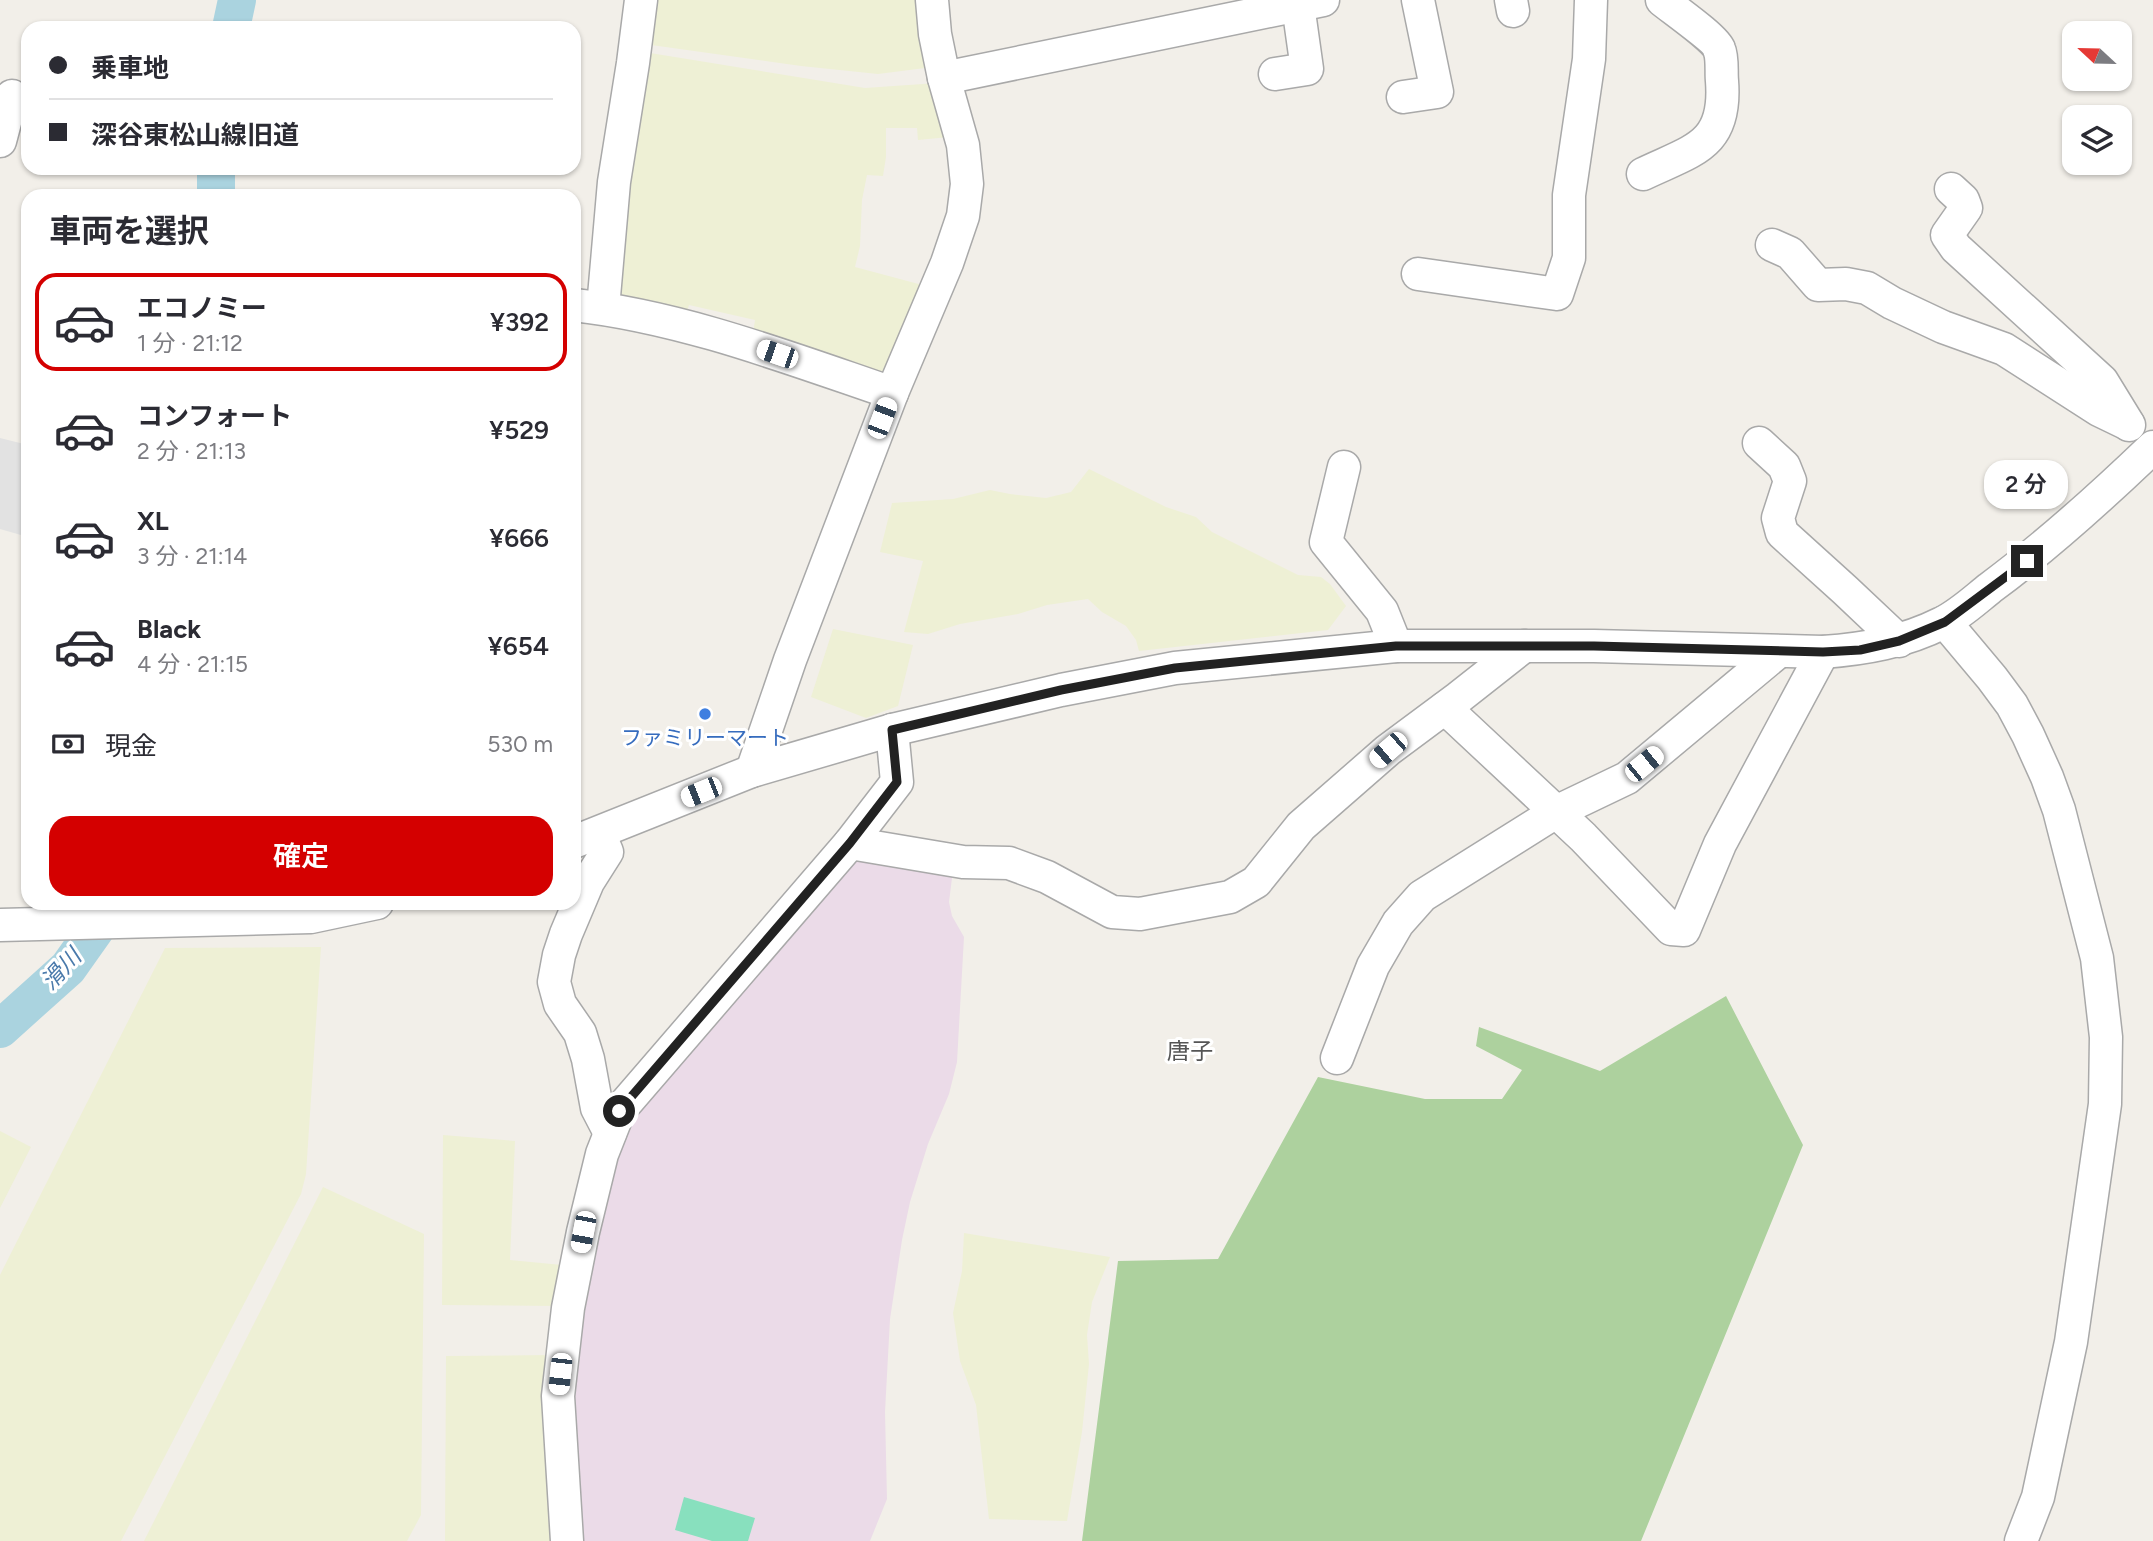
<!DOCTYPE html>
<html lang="ja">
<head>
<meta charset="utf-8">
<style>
	body { margin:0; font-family:Figtree,"Noto Sans JP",sans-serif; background:#f2f2f3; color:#2b2b33; height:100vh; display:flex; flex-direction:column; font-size:26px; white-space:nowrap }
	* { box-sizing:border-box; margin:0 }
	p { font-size:23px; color:#7c7c81 }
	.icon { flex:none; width:38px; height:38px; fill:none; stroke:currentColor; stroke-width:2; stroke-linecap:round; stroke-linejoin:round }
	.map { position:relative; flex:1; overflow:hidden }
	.drawer { position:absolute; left:21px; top:189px; width:560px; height:721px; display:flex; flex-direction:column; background:#fff; border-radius:21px; box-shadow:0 2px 5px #0004 }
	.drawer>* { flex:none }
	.guide { position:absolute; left:21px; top:21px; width:560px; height:154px; border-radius:21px; box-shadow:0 2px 5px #0004; display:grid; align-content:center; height:154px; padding:0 28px; background:#fff }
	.needle { width:46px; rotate:292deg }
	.buttons { position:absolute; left:2062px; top:21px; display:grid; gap:14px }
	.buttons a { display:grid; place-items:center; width:70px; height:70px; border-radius:14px; background:#fff; box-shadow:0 2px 5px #0004; font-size:35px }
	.end { position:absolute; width:32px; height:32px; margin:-16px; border:9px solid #222; background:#fff; box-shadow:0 0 0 4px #fff }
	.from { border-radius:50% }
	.bubble { position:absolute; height:49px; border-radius:21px; background:#fff; box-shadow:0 2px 5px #0004; font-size:23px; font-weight:600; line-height:49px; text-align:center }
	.car { position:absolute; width:21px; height:42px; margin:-21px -10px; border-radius:9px; box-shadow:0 0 5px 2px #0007; background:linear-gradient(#fff 24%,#345 0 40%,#fff 0 76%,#345 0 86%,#fff 0) }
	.guide b { display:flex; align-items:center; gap:24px; height:66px; font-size:26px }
	.guide b+b { border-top:2px solid #e1e1e2 }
	.guide i { width:18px; height:18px; background:#2b2b33 }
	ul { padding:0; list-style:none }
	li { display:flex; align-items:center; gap:21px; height:98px; margin:0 14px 10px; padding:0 14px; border:4px solid transparent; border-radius:21px }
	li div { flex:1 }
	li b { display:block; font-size:26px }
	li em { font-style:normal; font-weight:600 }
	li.active { border-color:#d40000 }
	li>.icon { width:63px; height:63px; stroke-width:1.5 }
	h2 { padding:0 28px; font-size:32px; line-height:84px }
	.pay { display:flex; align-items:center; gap:18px; height:77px; padding:0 28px; font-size:26px }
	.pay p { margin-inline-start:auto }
	.action { display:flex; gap:14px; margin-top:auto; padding:14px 28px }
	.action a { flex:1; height:80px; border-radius:21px; background:#d40000; color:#fff; font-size:28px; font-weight:600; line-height:80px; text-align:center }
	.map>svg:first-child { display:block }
	.industrial { fill:#ebdbe8 }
	.farmland { fill:#eef0d5 }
	.forest { fill:#add19e }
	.pitch { fill:#88e0be }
	.parking { fill:#e2e2e2 }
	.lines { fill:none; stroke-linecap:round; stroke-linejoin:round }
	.river { stroke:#aad3df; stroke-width:38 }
	.minor-casing { stroke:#a9a9a9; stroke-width:35 }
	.minor { stroke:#fff; stroke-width:32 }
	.route { stroke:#222; stroke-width:9 }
	.shop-dot { fill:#3f7fe0; stroke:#fff; stroke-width:2.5 }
	.labels { text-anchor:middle; stroke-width:6; stroke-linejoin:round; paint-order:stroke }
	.shop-label { font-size:21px; fill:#366cbe; stroke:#fff }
	.water-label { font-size:23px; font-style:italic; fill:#4a7aab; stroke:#fff }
	.neighbourhood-label { font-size:23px; fill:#555; stroke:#fff }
</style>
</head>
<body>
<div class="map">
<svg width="2153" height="1541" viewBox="0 0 2153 1541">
	<rect width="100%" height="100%" fill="#f2efe9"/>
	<path class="industrial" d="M 854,855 L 953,870 L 949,902 L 952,916 L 964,937 L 957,1062 L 949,1094 L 928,1144 L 910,1202 L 902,1240 L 890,1319 L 885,1412 L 887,1499 L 870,1541 L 576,1541 L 572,1335 L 610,1175 L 630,1116 Z"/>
	<g class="farmland">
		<path d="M 648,0 L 920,0 L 933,67 L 878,74 L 801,66 L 644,44 Z"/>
		<path d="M 644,52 L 865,88 L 937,83 L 949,137 L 918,140 L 917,128 L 886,128 L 886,157 L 883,176 L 867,175 L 862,200 L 860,246 L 855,267 L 926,286 L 887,385 L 752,340 L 755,320 L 689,305 L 684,322 L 611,300 Z"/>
		<path d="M 1089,469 L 1166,507 L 1196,517 L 1212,532 L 1298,575 L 1321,577 L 1330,584 L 1346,606 L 1328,630 L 1139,651 L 1136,640 L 1126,626 L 1102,612 L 1088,599 L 1047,605 L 1018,614 L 960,624 L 928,634 L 904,632 L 923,561 L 880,552 L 892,503 L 953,499 L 990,490 L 1010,494 L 1046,498 L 1071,492 Z"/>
		<path d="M 833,629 L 913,645 L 898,706 L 866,718 L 811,697 Z"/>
		<path d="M 321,947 L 306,1174 L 301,1194 L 121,1541 L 0,1541 L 0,1275 L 165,948 Z"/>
		<path d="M 0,1131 L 31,1147 L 0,1208 Z"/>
		<path d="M 443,1135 L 515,1141 L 510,1260 L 562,1265 L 556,1306 L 442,1305 Z"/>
		<path d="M 323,1187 L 424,1234 L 421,1515 L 407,1541 L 144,1541 Z"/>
		<path d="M 964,1233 L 1110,1257 L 1092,1302 L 1087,1335 L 1089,1364 L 1082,1432 L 1067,1521 L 989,1519 L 976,1405 L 960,1361 L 953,1313 L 962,1271 Z"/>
		<path d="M 551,1355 L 558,1541 L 445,1541 L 446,1356 Z"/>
	</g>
	<path class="forest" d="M 1726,996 L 1803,1145 L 1641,1541 L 1082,1541 L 1118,1261 L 1218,1259 L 1318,1077 L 1425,1099 L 1502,1099 L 1522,1070 L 1476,1046 L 1479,1027 L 1600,1071 Z"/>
	<path class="pitch" d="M 684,1497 L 755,1518 L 748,1541 L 712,1541 L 675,1530 Z"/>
	<path class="parking" d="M 0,438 L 28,445 L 28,537 L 0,529 Z"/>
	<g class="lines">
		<g class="river">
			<path d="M 231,28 L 237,0"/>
			<path d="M 216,196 L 216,168"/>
			<path d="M 0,1029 L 68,968 L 114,903"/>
		</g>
		<g class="minor-casing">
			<g id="minor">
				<path d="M 1511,0 L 1513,11"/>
				<path d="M 1275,74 L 1307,69 L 1298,5"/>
				<path d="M 944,78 L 1323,0"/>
				<path d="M 1403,97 L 1437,92 L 1418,0"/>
				<path d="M 0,141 L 12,96"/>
				<path d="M 1643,174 C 1693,150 1727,146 1722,81 C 1721,72 1723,58 1719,49 C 1716,39 1673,9 1662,0"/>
				<path d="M 1951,189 L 1963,200 L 1966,208 L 1947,235 L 1956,248 L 2102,381 L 2129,425"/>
				<path d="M 1772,245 L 1790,253 L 1818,285 L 1846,284 L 1867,288 L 1892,303 L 1943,327 L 2004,349 L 2099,410 L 2128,424"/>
				<path d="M 1418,274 L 1557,294 L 1569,258 L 1569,195 L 1589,59 L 1591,0"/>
				<path d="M 574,305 C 682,317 789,358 892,393"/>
				<path d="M 603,308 L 614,182 L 633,63 L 641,0"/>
				<path d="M 1759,443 L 1784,466 L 1790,481 L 1778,518 L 1782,533 L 1845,590 L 1899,641"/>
				<path d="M 1344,467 L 1326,542 L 1382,611 L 1396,646"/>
				<path d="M 1945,622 L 1992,678 L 2012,705 L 2028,735 L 2047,777 L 2059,810 L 2097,958 L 2106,1037 L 2105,1104 L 2071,1342 L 2038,1497 L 2021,1541"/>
				<path d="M 1445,708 L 1583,837 L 1671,929 L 1684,930 L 1720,844 L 1823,652"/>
				<path d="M 752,771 L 790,660 L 892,393 L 947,263 L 963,216 L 967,184 L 963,145 L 944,78 L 935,34 L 932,0"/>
				<path d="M 599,833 L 607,852 L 588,882 L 566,934 L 559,955 L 554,982 L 560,1004 L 580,1033 L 588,1059 L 597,1108 L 610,1133"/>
				<path d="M 574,842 L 752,771 L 892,730 L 1061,690 L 1175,668 L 1396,646 L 1594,646 L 1823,652 C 1865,649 1904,642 1942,623 C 1959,615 1975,600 1990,588 C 2048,545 2101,497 2153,447"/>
				<path d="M 850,843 L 963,862 L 1009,863 L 1047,877 L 1112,912 L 1140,914 L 1230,897 L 1256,882 L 1301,826 L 1388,750 L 1458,698 L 1524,646"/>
				<path d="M 0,925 L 311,917 L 377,903"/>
				<path d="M 1337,1058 L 1373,966 L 1398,923 L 1422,896 L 1556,812 L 1627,778 L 1778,652"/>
				<path d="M 567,1541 L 558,1396 L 568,1308 L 583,1232 L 602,1154 L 619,1111 L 850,843 L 897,782 L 892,730"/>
			</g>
		</g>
		<use href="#minor" class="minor"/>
	</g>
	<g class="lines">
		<path class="route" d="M 619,1111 L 850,843 L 897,782 L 892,730 L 1061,690 L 1175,668 L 1396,646 L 1594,646 L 1823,652 L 1860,650 L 1899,641 L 1945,622 L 2027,561"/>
	</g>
	<circle class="shop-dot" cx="705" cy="714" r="7"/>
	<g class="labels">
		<g class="shop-label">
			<text x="705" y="745">ファミリーマート</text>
		</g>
		<g class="water-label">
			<text transform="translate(61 969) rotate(-47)" y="8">滑川</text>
		</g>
		<g class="neighbourhood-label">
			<text x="1190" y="1059">唐子</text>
		</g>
	</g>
</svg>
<div class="buttons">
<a><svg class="needle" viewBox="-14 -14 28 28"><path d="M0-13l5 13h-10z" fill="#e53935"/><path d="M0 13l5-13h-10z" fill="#7c7c81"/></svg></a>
<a><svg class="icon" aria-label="layers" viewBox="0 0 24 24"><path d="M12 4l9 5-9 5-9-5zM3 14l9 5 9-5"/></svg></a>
</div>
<i class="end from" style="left:619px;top:1111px"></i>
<i class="end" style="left:2027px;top:561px"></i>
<div class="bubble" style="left:1984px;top:460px;width:84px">2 分</div>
<i class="car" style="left:777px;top:354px;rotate:289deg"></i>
<i class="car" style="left:882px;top:418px;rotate:21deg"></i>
<i class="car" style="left:1388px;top:750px;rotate:229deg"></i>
<i class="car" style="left:1644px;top:764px;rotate:51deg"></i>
<i class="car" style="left:701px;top:792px;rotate:248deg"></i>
<i class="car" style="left:583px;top:1232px;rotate:191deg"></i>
<i class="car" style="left:560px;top:1374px;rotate:186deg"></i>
<div class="guide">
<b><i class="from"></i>乗車地</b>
<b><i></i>深谷東松山線旧道</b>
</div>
<section class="drawer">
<h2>車両を選択</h2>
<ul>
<li class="active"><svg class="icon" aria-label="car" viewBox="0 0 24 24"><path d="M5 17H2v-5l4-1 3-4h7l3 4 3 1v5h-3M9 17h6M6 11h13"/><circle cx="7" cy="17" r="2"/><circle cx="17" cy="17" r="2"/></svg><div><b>エコノミー</b><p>1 分 · 21:12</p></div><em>¥392</em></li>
<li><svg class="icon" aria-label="car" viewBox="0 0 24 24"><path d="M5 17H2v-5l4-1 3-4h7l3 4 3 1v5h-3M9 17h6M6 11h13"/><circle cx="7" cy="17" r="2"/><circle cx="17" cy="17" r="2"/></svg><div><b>コンフォート</b><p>2 分 · 21:13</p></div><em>¥529</em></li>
<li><svg class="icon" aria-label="car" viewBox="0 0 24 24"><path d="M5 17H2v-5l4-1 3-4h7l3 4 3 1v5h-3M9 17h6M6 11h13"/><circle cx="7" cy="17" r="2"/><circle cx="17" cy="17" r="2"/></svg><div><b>XL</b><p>3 分 · 21:14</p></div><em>¥666</em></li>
<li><svg class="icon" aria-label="car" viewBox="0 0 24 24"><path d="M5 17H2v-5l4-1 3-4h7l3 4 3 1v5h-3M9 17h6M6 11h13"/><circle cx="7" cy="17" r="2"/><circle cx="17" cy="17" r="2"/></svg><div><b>Black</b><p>4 分 · 21:15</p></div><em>¥654</em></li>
</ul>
<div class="pay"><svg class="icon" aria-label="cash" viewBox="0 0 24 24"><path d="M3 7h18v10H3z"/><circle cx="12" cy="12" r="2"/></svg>現金<p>530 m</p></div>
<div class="action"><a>確定</a></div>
</section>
</div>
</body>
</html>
